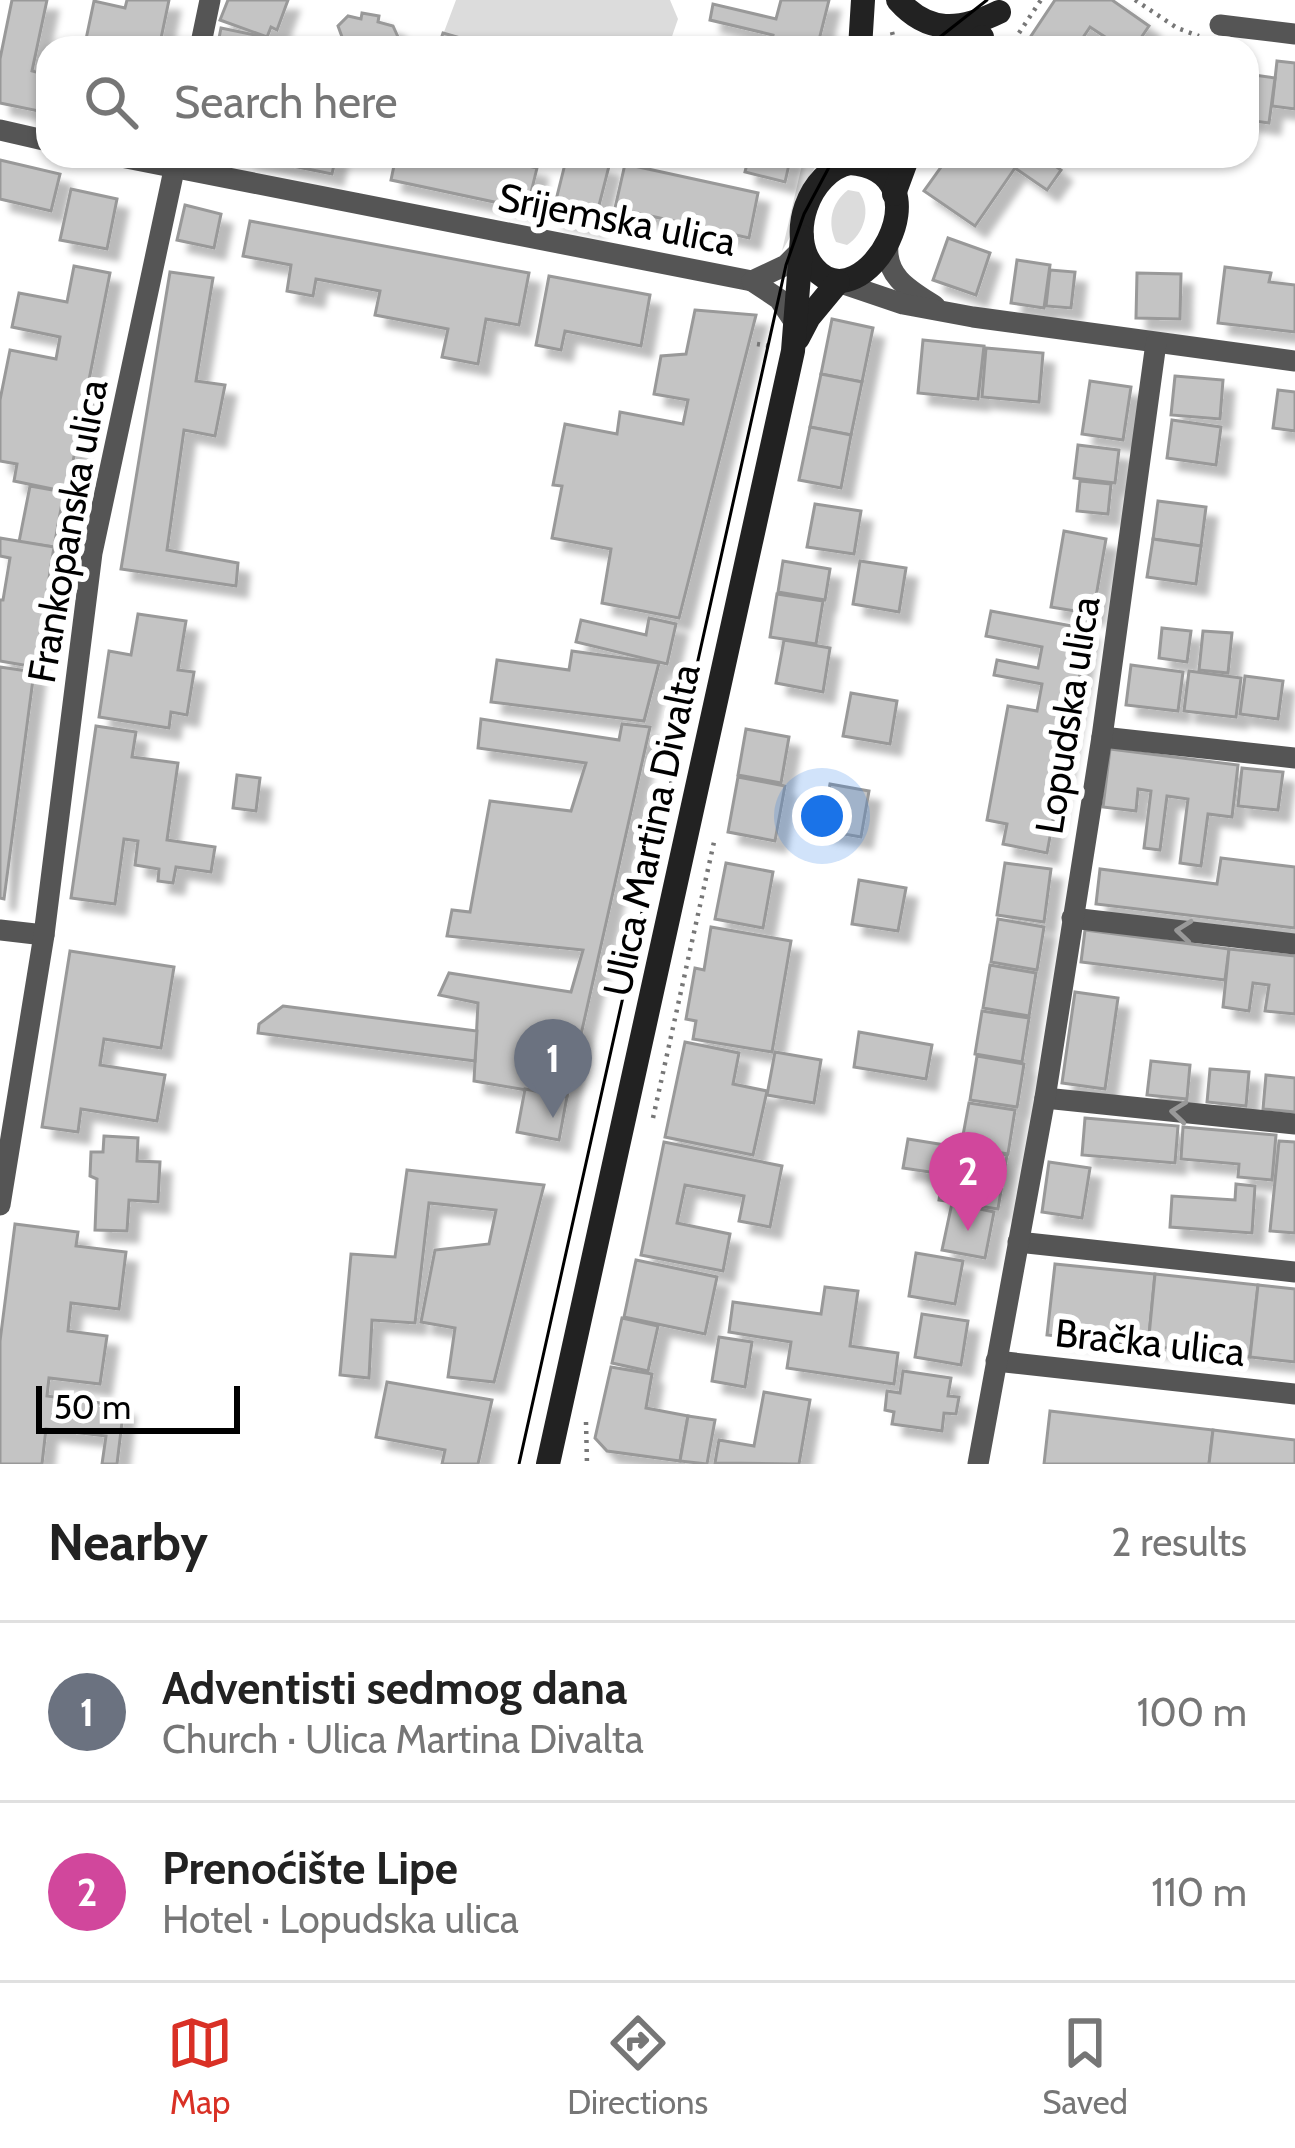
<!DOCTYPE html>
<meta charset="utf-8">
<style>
:root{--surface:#fff;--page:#f2f2f2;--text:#222;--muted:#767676;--line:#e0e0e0;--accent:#d93025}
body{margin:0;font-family:Cabin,sans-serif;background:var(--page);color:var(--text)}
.scale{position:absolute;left:36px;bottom:30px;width:204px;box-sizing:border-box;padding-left:12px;border:6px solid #000;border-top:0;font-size:33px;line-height:42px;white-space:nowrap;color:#000;-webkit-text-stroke:9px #fff;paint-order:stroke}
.you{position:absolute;left:822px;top:816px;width:42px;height:42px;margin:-30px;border:9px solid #fff;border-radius:50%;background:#1a73e8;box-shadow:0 0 0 18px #1a73e833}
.badge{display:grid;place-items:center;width:78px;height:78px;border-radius:50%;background:var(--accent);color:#fff;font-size:39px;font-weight:700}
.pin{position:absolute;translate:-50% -99px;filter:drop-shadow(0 3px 6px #0008)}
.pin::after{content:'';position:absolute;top:63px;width:42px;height:36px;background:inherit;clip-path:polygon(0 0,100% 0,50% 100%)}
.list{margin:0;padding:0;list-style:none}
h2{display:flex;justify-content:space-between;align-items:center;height:156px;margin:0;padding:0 48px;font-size:51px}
h2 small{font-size:39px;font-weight:400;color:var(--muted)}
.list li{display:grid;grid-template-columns:78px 1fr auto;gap:36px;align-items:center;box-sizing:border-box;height:180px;padding:0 48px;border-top:3px solid var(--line)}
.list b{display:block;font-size:45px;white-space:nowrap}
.list p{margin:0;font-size:39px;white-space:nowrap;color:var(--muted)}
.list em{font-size:39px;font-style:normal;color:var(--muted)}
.icon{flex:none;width:66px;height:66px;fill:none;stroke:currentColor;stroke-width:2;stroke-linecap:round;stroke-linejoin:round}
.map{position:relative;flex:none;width:1295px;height:1464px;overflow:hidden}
.search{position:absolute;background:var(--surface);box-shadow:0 3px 9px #0004;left:36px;right:36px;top:36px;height:132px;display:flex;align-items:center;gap:30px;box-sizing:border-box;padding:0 42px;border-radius:36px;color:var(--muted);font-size:45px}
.sheet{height:516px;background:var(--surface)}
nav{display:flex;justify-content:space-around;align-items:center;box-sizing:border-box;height:168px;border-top:3px solid var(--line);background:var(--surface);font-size:33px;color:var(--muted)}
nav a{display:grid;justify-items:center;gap:6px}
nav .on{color:var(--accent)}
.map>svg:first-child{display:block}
.green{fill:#dcdcdc}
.building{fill:#c4c4c4;stroke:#999;stroke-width:3;filter:url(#shadow)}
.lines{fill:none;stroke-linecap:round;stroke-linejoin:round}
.path{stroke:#777;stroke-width:4.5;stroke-dasharray:3 6;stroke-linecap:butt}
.street{stroke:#555;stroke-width:21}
.secondary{stroke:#222;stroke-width:24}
.tram{stroke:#000;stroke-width:3}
.oneway{stroke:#999}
.labels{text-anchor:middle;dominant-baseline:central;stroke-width:12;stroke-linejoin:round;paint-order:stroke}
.street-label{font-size:39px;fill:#000;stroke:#fff}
</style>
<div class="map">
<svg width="1295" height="1464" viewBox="0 0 1295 1464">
<defs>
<filter id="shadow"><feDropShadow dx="11" dy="11" stdDeviation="3" flood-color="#0004"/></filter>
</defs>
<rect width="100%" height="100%" fill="#fff"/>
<!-- green -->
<g class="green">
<polygon points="456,0 670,0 678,19 668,48 438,48"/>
<polygon points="804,156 821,156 798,198 790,237 782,251"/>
<path d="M848,190L859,192C872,209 864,234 847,245L836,242C827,223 831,203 848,190Z"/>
</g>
<!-- building -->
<g class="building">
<polygon points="12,0 47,0 32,71 48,75 48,113 0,103 0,59"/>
<polygon points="127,0 169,0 159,48 69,48 70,41 85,44 94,1 125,8"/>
<polygon points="228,0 288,0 277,30 271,27 267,37 220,20"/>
<polygon points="781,0 829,0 817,48 770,48 773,35 710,20 713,4 776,19"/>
<polygon points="1055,0 1112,0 1149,26 1134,48 1122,48 1090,27 1076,48 1023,48"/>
<polygon points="362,13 379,16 378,22 393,26 398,37 390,48 346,48 338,26 348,16 361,19"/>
<polygon points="221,28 265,37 262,48 217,48"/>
<polygon points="443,33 464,39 461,48 438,48"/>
<polygon points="1277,61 1295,63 1295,109 1272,106"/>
<polygon points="1247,74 1275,78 1269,123 1247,120"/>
<polygon points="243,156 336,156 332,174"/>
<polygon points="396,156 484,156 537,168 527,209 391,180"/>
<polygon points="567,156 609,166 594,225 552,216"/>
<polygon points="749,156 791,156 785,182 745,172"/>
<polygon points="949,156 1041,156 1061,170 1047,190 1015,168 975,226 924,191"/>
<polygon points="0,160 60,174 51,211 0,199"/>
<polygon points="625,164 758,193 749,238 615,208"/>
<polygon points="71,189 117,199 107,249 60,240"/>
<polygon points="185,205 221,214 214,248 177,240"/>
<polygon points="250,221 529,273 519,325 486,319 478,364 442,357 448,329 375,315 380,291 316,279 313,296 287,291 291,265 243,256"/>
<polygon points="948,238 990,253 976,295 933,280"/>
<polygon points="1017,260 1050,265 1044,308 1011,303"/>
<polygon points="74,266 110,273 67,492 14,481 17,464 0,461 0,400 10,350 56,359 60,337 12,327 19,293 67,302"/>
<polygon points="1225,267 1271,273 1269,282 1295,285 1295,332 1218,323"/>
<polygon points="1050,270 1075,272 1071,308 1046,306"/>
<polygon points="170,272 213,278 196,381 225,385 215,436 184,430 167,550 238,563 236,586 121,569"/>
<polygon points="1137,273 1181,274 1180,319 1136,318"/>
<polygon points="549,276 650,295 641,346 565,331 561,350 536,345"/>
<polygon points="695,310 756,315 679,618 602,603 611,549 552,538 562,486 553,485 565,424 617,434 620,412 683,424 688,400 654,394 661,356 686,354"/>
<polygon points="832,319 873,328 862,382 821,374"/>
<polygon points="923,340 984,346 978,399 918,393"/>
<polygon points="986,348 1043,353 1039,402 982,397"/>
<polygon points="821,374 862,382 851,435 810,427"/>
<polygon points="1175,376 1223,380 1220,419 1171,415"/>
<polygon points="1090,381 1131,387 1123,440 1082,434"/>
<polygon points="1278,390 1295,392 1295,431 1273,428"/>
<polygon points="1172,420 1221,427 1216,465 1167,458"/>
<polygon points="810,427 851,435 841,488 799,480"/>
<polygon points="1078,445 1119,450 1115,483 1074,478"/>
<polygon points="1080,481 1111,484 1108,514 1077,511"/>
<polygon points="30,486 64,492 54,547 19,542"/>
<polygon points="1158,501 1206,507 1201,546 1153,539"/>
<polygon points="815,504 861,511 854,554 807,547"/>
<polygon points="1064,531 1106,539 1093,614 1051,607"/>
<polygon points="0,538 54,547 35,667 0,661 0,600 3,600 10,558 0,556"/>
<polygon points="1153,539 1201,546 1196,584 1147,577"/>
<polygon points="783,561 830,569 825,600 778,592"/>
<polygon points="860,561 906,568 899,612 853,604"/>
<polygon points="777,594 823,601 816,644 770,637"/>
<polygon points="991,611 1088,629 1047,853 1003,844 1007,824 987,820 1008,706 1037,711 1042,684 994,675 997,660 1038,668 1042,647 986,636"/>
<polygon points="138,614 186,621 178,670 194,672 187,715 171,712 169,728 99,717 109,651 131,655"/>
<polygon points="649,618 676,624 667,664 576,642 581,620 646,635"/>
<polygon points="1162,628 1191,631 1187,662 1159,658"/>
<polygon points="1203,631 1232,633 1228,673 1199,670"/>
<polygon points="784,640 830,648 823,692 776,683"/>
<polygon points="572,651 659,663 644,721 491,702 497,660 569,670"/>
<polygon points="1131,665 1183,672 1178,711 1126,705"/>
<polygon points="0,667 34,672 4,899 0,898"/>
<polygon points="1189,671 1241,678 1236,717 1184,711"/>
<polygon points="1245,676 1283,681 1278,719 1240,714"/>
<polygon points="851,693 897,701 890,744 843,736"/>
<polygon points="481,719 619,740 622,724 650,727 567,1097 474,1081 478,1003 439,995 449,973 571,992 583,950 447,936 452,910 470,912 490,801 571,811 586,763 478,748"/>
<polygon points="96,726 136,732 132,757 178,763 167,840 215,847 211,872 176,867 173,883 158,881 159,869 135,865 138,841 124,839 115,904 71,898"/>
<polygon points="746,729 789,737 781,783 738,775"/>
<polygon points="1110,749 1238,765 1232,817 1208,814 1201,866 1180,863 1188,799 1167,796 1160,850 1144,848 1151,791 1138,789 1136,811 1103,807"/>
<polygon points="1242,768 1283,772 1278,810 1238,806"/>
<polygon points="237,775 260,778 256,811 233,808"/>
<polygon points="738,777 785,786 775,841 728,832"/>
<polygon points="830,784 869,791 861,837 821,830"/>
<polygon points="1221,858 1295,867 1295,928 1096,904 1100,869 1217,884"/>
<polygon points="726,863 773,872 763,928 715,919"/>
<polygon points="1005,863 1051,869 1044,922 997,915"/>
<polygon points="859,880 906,888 898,931 852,924"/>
<polygon points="998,919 1044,927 1037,970 991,962"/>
<polygon points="711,927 791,941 772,1052 693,1039 696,1021 686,1019 695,968 704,970"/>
<polygon points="1085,930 1229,949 1225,980 1081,962"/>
<polygon points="1229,949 1295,956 1295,1014 1265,1011 1269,985 1253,983 1249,1011 1223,1007"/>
<polygon points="70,951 174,967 161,1048 104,1039 100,1065 165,1075 157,1121 81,1109 78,1132 42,1127"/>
<polygon points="990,965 1036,973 1029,1016 983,1008"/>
<polygon points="1075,992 1118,998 1105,1089 1062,1083"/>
<polygon points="283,1006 477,1031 475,1061 258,1033 259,1024"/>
<polygon points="982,1011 1029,1018 1022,1062 975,1054"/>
<polygon points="859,1032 932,1045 926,1079 854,1067"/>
<polygon points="685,1042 739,1053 733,1084 767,1091 753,1155 665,1137"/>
<polygon points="775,1052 821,1060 814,1103 767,1095"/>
<polygon points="977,1056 1024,1064 1017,1107 970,1100"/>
<polygon points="1151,1061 1190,1065 1187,1099 1147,1095"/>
<polygon points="1210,1069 1249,1072 1246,1106 1207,1102"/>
<polygon points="1266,1075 1295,1078 1295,1112 1263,1109"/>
<polygon points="525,1089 567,1097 559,1140 517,1132"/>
<polygon points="969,1103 1015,1110 1008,1154 961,1146"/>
<polygon points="1085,1118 1178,1126 1175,1163 1082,1155"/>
<polygon points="1183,1127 1276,1135 1272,1180 1238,1177 1239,1164 1181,1159"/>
<polygon points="104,1136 138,1138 137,1161 160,1162 158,1202 129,1200 127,1231 95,1230 97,1179 90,1176 91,1152 103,1152"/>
<polygon points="908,1139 1007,1155 998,1209 939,1200 943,1174 903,1168"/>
<polygon points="1279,1141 1295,1142 1295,1233 1270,1231"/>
<polygon points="664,1142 782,1166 770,1227 739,1221 744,1196 685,1185 677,1223 730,1234 723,1271 641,1255"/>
<polygon points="1049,1162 1090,1168 1082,1218 1042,1212"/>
<polygon points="407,1170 544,1185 494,1382 448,1377 455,1328 421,1322 435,1250 489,1244 496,1210 429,1203 415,1323 372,1320 369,1378 340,1375 351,1254 395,1257"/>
<polygon points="1236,1184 1255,1186 1252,1233 1170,1227 1172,1196 1235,1200"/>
<polygon points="952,1203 994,1212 985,1258 942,1250"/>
<polygon points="15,1224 78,1232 76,1246 126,1252 119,1309 71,1303 68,1331 107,1336 100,1384 49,1378 47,1396 124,1406 117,1464 102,1464 106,1436 46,1429 42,1464 0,1464 0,1341"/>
<polygon points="916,1253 963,1261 955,1304 909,1296"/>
<polygon points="636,1260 717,1277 705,1334 624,1317"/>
<polygon points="1055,1264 1155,1274 1148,1346 1047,1335"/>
<polygon points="1155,1274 1258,1285 1250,1357 1148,1346"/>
<polygon points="1258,1285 1295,1289 1295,1362 1250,1357"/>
<polygon points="825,1287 858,1291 850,1346 898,1353 894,1384 787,1368 791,1342 729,1332 733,1302 821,1314"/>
<polygon points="922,1314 968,1321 961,1365 915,1357"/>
<polygon points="622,1318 658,1326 648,1371 612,1363"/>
<polygon points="719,1337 752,1342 745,1387 712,1381"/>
<polygon points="611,1367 652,1374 646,1408 688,1416 680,1461 607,1451 595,1438"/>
<polygon points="903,1371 951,1378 948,1396 959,1397 956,1414 944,1413 942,1431 892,1424 894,1412 885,1410 887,1391 900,1393"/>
<polygon points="387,1382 492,1400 478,1464 442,1464 445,1450 376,1437"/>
<polygon points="764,1392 810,1400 799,1464 715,1463 719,1440 754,1446"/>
<polygon points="1050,1411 1213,1430 1209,1464 1044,1464"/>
<polygon points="688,1416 715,1420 707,1464 680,1461"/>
<polygon points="1213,1430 1295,1440 1295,1464 1209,1464"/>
</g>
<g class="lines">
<!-- path -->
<g class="path">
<polyline points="1135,0 1177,28 1199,36"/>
<polyline points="892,32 896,48"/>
<polyline points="1009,48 1041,0"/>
<polyline points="757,344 770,346"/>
<polyline points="653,1118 714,842"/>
<polyline points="586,1422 587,1464"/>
</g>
<!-- street -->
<g class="street">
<polyline points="1220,25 1295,34"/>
<polyline points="200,48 210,0"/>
<polyline points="0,130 48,141"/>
<polyline points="116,156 752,281"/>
<path d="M888,245C885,277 910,290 935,306"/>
<polyline points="838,282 903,304 973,317 1295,361"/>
<polyline points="795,323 779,299 752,281 786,265 801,250"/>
<polyline points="1102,737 1295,758"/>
<polyline points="1072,918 1295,944"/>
<polyline points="0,930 44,935"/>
<polyline points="1045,1098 1295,1124"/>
<polyline points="0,1205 44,935 92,553 177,156"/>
<polyline points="1018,1242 1295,1272"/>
<polyline points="996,1361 1295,1394"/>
<polyline points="978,1464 1045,1098 1102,737 1156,343"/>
</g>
<!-- secondary -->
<g class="secondary">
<path d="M898,0C928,34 960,31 999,12"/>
<polyline points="860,48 863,0"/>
<polyline points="970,48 982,37"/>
<path d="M850,163C952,171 863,326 814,268C786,236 809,171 850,163Z"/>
<polyline points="894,194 908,156"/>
<polyline points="798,338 809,317 838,282"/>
<polyline points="548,1464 793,351 802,237"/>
</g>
<!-- tram -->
<g class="tram">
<polyline points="926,48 987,0"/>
<polyline points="519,1464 786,265 804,214 835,156"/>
</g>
</g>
<!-- one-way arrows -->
<defs><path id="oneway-chevron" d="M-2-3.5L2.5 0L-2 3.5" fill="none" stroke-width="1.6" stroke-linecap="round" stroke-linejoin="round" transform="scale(3)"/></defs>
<g class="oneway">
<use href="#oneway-chevron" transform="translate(1184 931) rotate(-174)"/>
<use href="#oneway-chevron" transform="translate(1179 1112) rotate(-174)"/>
</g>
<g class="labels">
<!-- street labels -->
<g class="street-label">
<text transform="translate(617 219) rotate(11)">Srijemska ulica</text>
<text transform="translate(67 531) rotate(-80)">Frankopanska ulica</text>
<text transform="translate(1067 715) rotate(-81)">Lopudska ulica</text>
<text transform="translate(651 830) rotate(-78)">Ulica Martina Divalta</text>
<text transform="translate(1150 1342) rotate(6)">Bračka ulica</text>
</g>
</g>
</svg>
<div class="scale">50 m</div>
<div class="you"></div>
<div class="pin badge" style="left:553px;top:1118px;background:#6b7280">1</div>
<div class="pin badge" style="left:968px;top:1231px;background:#d1479c">2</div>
<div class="search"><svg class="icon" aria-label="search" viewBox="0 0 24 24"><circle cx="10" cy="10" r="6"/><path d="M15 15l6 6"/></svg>Search here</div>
</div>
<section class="sheet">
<h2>Nearby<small>2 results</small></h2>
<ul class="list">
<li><span class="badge" style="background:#6b7280">1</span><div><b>Adventisti sedmog dana</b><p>Church · Ulica Martina Divalta</p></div><em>100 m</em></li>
<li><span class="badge" style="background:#d1479c">2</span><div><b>Prenoćište Lipe</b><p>Hotel · Lopudska ulica</p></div><em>110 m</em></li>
</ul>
</section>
<nav>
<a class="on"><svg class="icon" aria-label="map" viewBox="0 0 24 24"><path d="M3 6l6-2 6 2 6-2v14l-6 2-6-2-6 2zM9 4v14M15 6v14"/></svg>Map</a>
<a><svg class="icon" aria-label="directions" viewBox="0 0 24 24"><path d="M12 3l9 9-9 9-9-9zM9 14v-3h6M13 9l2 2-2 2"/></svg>Directions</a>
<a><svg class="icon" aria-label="saved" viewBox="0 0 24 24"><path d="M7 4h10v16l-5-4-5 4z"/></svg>Saved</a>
</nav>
